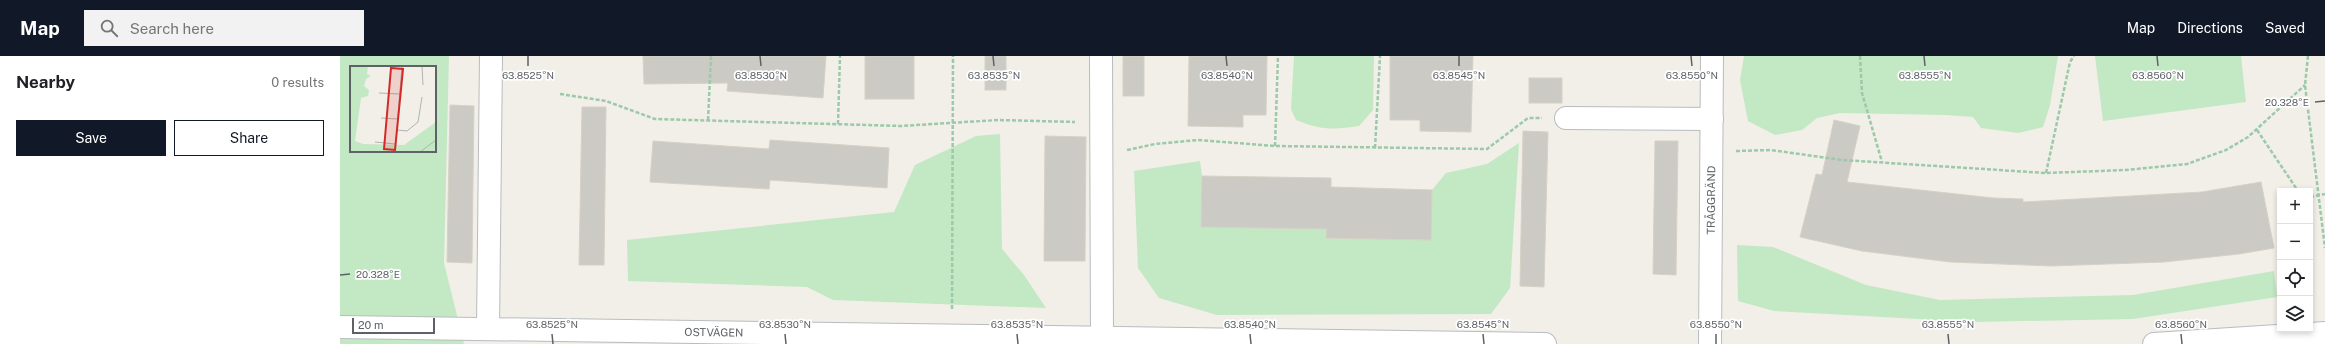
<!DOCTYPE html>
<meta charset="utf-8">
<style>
:root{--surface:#fff;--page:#f2f2f2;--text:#202124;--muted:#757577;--line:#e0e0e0;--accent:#111827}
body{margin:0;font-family:"Public Sans",sans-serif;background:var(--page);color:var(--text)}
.controls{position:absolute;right:12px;bottom:12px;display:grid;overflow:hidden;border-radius:0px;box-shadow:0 2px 6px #0003}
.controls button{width:36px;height:36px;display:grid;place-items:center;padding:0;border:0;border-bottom:1px solid var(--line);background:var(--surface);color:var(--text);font:20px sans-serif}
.scale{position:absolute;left:12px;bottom:10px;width:83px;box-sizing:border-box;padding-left:4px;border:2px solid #5e6267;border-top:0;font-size:11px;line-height:14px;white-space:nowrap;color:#5e6267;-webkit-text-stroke:3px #fff;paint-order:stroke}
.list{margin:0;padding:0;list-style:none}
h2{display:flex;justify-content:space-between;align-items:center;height:52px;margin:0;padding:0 16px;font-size:17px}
h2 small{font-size:13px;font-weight:400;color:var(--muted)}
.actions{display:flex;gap:8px;padding:12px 16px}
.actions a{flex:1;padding:9px 0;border:1px solid var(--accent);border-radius:0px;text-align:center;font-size:14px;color:var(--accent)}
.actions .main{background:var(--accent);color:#fff}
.icon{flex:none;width:22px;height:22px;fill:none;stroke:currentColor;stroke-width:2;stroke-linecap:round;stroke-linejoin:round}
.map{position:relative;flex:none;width:1985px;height:288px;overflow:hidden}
header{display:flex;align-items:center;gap:24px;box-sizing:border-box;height:56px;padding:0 20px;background:var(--accent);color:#fff}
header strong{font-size:19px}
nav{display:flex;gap:22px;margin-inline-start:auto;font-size:14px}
.search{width:280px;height:36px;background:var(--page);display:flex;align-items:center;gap:10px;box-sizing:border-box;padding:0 14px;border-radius:0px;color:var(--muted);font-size:15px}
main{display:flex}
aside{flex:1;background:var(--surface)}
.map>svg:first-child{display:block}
.green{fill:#c3e8c4;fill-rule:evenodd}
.building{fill:#cccac4;stroke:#d6d1c5}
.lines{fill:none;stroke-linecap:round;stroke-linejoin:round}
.minor-casing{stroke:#b9bcc0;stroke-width:24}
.path{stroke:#9cc9aa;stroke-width:2.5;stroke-dasharray:4 2;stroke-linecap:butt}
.minor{stroke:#fff;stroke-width:22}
.ticks{fill:none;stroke:#5e6267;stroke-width:1.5}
.labels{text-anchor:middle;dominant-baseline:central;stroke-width:3.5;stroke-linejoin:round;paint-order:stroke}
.street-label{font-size:11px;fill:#5e6267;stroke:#fff}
.inset-road{fill:none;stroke:#b2b3b0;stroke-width:1}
.view{fill:#d62828;fill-opacity:0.15;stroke:#d62828;stroke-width:2}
.inset-edge{fill:none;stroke:#5e6267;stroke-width:2}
.ticks-label{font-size:10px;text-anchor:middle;fill:#5e6267;stroke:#fff;stroke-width:3.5;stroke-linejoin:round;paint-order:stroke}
</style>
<header>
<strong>Map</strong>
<div class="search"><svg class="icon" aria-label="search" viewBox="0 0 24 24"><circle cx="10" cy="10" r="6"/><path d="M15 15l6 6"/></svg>Search here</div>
<nav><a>Map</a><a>Directions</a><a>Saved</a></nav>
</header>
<main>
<aside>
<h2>Nearby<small>0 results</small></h2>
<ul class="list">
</ul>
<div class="actions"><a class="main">Save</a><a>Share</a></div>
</aside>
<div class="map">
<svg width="1985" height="288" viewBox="0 0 1985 288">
<rect width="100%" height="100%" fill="#f1efe7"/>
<!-- green -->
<g class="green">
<path d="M0,0H109L104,207L124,288H0ZM11,11H95V95H11Z"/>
<path d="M954,0H1034L1033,54L1019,70C994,74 980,74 956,64L951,53Z"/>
<polygon points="1404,0 1718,0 1710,49 1703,71 1678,77 1641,72 1633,61 1606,59 1500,57 1477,62 1462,74 1435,79 1408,65 1400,24"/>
<polygon points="1755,0 1901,0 1906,46 1763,65"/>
<polygon points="660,78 662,193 684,219 706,252 493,244 467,231 288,225 287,184 554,156 575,109 636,80"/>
<polygon points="1179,87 1170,232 1151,258 877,259 819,242 798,212 794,115 860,105 862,120 861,171 987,173 987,182 1091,184 1092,134 1106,117 1147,108"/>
<polygon points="1397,189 1433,191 1526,229 1600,244 1793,239 1934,215 1937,241 1793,263 1633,266 1434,255 1398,245"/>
</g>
<!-- building -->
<g class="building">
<polygon points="303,0 486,0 483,42 387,35 388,27 304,28"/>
<rect x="525" y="0" width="49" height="43"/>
<rect x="645" y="0" width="21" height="34"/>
<rect x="783" y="0" width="21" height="40"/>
<polygon points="849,0 927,0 926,59 903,59 903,71 848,70"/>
<polygon points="1050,0 1133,0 1131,76 1080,75 1080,64 1050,64"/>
<rect x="1189" y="22" width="33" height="25"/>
<polygon points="110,49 134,50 132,207 107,206"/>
<polygon points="242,51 266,51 264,209 239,209"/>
<polygon points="1494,64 1520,70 1507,126 1653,142 1683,143 1683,146 1862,136 1921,126 1934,192 1899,198 1824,206 1711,210 1610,206 1522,195 1460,181 1476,118 1482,119"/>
<polygon points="1183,75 1208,76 1204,231 1180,230"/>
<polygon points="705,80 746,81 745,205 704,205"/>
<polygon points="430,84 549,92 547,132 430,124 429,133 310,126 313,85 429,93"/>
<polygon points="1315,85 1338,85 1336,219 1313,218"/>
<polygon points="862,120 991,122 991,131 1092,134 1091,184 986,182 987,173 861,171"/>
</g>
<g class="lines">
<defs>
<g id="minor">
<polyline points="761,0 762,282"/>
<polyline points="1226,62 1372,63"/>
<path id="s1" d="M0,271L1205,288"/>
<polyline points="148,273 151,0"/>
<path id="s2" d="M1370,288L1372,0"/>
<polyline points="1814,288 1985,277"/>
</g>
</defs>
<!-- minor casing -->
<use href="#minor" class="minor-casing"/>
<!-- path -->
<g class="path">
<polyline points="1520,0 1522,37 1542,106"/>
<polyline points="1968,0 1965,29 1985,192"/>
<polyline points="220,38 266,45 315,63 562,70 658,64 735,66"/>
<polyline points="368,64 371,0"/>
<polyline points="498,68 500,0"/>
<polyline points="1917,74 1958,135"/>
<polyline points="935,90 938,0"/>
<polyline points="1035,92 1040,0"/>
<polyline points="787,94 815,88 858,84 935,90 1147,93 1188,62 1202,62"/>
<polyline points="1396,95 1431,94 1502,104 1706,117 1786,114 1847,108 1886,94 1908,81 1965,29"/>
<polyline points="1706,117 1730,6 1734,0"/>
<polyline points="1970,141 1985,138"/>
<polyline points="612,253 613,0"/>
</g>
<!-- minor -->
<use href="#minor" class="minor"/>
</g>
<!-- ticks -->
<path class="ticks" d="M188,0V10M420,0L421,10M653,0L654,10M886,0L887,10M1119,0V10M1351,0L1352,10M1584,0L1585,10M1817,0L1818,10M1975,46L1985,45M0,219L10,218M212,278L213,288M445,278L446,288M677,278L678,288M910,278L911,288M1143,278L1144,288M1376,278V288M1608,278L1609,288M1841,278L1842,288"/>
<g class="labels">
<!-- street labels -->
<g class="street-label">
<text stroke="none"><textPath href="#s2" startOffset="144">TRÅGGRÄND</textPath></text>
<text stroke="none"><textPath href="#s1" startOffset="374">OSTVÄGEN</textPath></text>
</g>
</g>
<!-- overview -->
<g transform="translate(10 10)">
<rect width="86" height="86" fill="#f1efe7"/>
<path d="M0,0H18L17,8L21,10L16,13L14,20L19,24L18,30L11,32L5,75L13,78L54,79L86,56V86H0Z" fill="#c3e8c4"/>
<path class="inset-road" d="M72,0L73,19M29,27L50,28M31,52L48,53M47,64L57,65L68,56L72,31M25,76L45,78M45,86L52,0M70,86L86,74"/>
<path class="view" d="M41,2L53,3L45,84L34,83Z"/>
<rect width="86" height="86" class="inset-edge"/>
</g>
<g class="ticks-label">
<text x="1585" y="23">63.8555°N</text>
<text x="188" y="23">63.8525°N</text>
<text x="421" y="23">63.8530°N</text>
<text x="654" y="23">63.8535°N</text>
<text x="887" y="23">63.8540°N</text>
<text x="1119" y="23">63.8545°N</text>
<text x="1352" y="23">63.8550°N</text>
<text x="1818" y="23">63.8560°N</text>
<text x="1947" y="50">20.328°E</text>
<text x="38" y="222">20.328°E</text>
<text x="212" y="272">63.8525°N</text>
<text x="445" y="272">63.8530°N</text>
<text x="677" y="272">63.8535°N</text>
<text x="910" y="272">63.8540°N</text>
<text x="1143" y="272">63.8545°N</text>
<text x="1376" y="272">63.8550°N</text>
<text x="1608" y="272">63.8555°N</text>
<text x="1841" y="272">63.8560°N</text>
</g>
</svg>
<div class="controls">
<button>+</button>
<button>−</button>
<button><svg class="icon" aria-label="locate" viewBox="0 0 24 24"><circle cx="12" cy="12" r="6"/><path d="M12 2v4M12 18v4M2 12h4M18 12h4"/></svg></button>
<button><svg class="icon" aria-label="layers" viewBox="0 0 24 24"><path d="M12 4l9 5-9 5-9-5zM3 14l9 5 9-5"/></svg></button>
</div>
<div class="scale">20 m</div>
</div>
</main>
